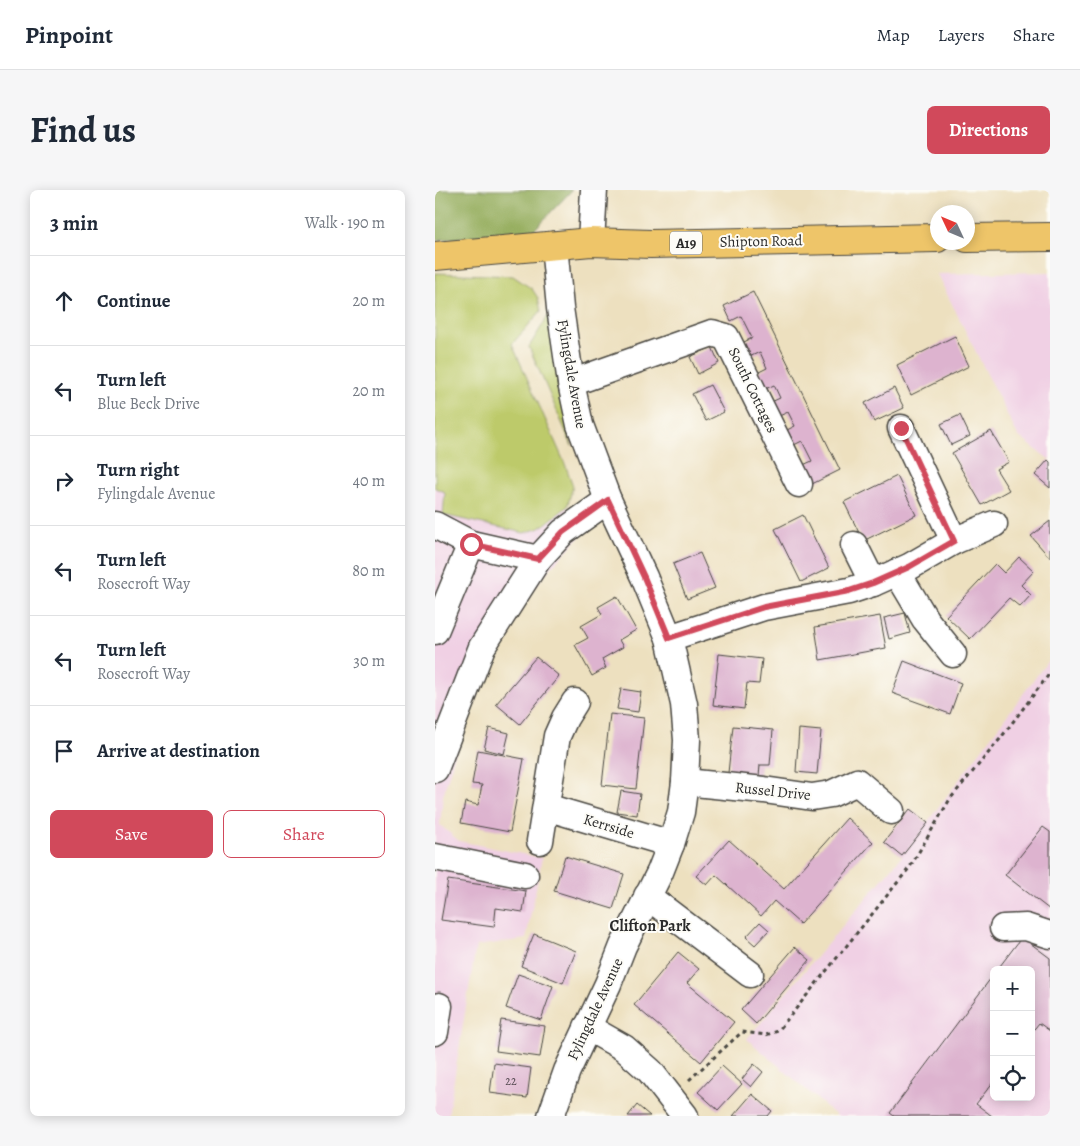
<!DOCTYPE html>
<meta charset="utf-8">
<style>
:root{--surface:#fff;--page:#f6f6f7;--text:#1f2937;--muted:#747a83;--line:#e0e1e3;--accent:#d1495b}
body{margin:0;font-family:Alegreya,serif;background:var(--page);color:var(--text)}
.controls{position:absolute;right:15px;bottom:15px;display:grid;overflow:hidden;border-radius:8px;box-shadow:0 2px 12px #0003}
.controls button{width:45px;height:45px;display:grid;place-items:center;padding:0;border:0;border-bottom:1px solid var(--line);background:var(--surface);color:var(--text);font:25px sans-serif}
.compass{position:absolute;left:495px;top:15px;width:45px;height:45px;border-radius:50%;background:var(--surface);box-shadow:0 2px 12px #0003;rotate:314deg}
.stop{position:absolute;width:15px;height:15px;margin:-11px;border:4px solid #d1495b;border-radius:50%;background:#fff}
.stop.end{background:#d1495b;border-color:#fff;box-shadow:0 1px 5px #0008}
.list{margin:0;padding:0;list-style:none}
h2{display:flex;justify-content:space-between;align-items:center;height:65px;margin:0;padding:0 20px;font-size:21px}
h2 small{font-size:16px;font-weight:400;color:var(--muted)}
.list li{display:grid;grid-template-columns:32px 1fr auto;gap:15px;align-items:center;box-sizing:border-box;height:90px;padding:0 20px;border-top:1px solid var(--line)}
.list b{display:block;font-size:19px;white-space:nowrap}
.list p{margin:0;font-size:16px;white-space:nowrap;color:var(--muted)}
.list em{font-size:16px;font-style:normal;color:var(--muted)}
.actions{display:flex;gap:10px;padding:15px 20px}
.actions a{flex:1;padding:11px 0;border:1px solid var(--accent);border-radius:8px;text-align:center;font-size:18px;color:var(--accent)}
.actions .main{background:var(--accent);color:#fff}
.icon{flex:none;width:28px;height:28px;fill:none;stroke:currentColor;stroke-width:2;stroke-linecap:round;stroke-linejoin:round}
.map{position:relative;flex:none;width:615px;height:926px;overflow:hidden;border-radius:8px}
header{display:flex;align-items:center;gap:30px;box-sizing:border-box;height:70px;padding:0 25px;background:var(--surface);border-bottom:1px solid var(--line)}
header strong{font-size:24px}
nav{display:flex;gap:28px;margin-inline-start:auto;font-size:18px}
.intro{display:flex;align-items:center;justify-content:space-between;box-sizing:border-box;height:120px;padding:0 30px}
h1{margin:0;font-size:35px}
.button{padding:12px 22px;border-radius:8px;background:var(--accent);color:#fff;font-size:18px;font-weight:700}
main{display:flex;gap:30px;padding:0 30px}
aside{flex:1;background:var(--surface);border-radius:8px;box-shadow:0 2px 12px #0003}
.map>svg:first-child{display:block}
.built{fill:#f0d0e4;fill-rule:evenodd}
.green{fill:#bdca6b;stroke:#747a4b}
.forest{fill:#96ae5f;stroke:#606c45}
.building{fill:#ddb3cf}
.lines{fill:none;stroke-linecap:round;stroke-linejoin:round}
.minor-casing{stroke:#484641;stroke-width:29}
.major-casing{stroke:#484641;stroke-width:30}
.path{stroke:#484641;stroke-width:3;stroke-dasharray:4 4;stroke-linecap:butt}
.minor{stroke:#fff;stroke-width:26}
.major{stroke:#eec569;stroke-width:28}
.route{stroke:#d1495b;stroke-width:6}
.labels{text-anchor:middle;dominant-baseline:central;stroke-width:4;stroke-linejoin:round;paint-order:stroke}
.number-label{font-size:12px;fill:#584d54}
.shield{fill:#fdfcf7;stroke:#6a6a68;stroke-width:1}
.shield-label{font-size:14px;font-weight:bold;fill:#2b2b2b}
.street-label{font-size:15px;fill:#2b2b2b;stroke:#fdfcf7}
.neighbourhood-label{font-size:16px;font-weight:bold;fill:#2b2b2b;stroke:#fdfcf7}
</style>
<header>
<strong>Pinpoint</strong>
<nav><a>Map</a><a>Layers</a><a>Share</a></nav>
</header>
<div class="intro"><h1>Find us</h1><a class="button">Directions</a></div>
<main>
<aside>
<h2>3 min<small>Walk · 190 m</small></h2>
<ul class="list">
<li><svg class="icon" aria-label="ahead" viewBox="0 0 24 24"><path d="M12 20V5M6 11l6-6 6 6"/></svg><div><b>Continue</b></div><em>20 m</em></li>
<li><svg class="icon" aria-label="left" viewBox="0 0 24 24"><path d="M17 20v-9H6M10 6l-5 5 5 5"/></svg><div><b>Turn left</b><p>Blue Beck Drive</p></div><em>20 m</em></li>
<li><svg class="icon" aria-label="right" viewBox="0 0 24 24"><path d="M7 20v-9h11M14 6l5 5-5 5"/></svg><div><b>Turn right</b><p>Fylingdale Avenue</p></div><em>40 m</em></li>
<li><svg class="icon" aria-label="left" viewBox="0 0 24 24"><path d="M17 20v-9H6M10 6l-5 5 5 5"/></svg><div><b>Turn left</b><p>Rosecroft Way</p></div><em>80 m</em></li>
<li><svg class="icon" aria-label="left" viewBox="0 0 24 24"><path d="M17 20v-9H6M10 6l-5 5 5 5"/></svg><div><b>Turn left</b><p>Rosecroft Way</p></div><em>30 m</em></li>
<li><svg class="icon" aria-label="arrive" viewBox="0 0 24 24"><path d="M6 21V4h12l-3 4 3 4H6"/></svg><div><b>Arrive at destination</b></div></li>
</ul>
<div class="actions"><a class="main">Save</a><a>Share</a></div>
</aside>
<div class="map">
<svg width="615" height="926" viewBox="0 0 615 926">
<rect width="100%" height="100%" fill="#fdfcf7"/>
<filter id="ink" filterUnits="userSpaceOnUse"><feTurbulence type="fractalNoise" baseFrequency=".02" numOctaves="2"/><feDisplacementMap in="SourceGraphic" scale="10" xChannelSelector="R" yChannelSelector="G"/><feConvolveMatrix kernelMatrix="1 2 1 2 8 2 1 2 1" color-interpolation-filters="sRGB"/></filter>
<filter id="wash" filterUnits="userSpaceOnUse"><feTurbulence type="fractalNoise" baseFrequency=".0096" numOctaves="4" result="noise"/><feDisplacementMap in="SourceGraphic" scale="20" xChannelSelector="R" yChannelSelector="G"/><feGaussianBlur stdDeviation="1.12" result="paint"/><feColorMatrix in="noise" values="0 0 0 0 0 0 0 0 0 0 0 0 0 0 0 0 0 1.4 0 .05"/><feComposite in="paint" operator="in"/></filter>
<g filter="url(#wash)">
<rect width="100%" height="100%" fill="#ede0bf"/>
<!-- built -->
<g class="built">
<polygon points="615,82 615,270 583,246 502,84"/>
<polygon points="0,298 10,302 8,324 105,338 132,317 150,341 109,385 74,435 46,496 20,564 8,606 5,635 24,651 107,668 91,749 41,756 13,926 0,926"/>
<path d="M615,468V926H402L312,849L467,666ZM559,780H596V907H559Z"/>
</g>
<!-- green -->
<g class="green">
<polygon points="0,83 78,86 97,99 103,108 106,121 77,154 130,274 138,296 132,317 105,338 89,343 8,325 10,302 0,298"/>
<polygon points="113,126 137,256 94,157"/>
</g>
<!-- forest -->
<polygon class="forest" points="0,0 137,0 97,42 0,50"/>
<g id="blocks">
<!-- building -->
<g class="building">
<polygon points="318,102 405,280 375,295 366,276 377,271 367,251 355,257 348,242 360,236 353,222 342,227 334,213 345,208 339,195 326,201 318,185 332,178 325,162 312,168 305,154 317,148 306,126 296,131 289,116"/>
<polygon points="520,146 534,176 476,205 462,175"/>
<polygon points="277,157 284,173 263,184 255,167"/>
<polygon points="275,195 289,222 271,231 257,204"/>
<polygon points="459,198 469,218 439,232 430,213"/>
<polygon points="525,225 535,246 516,255 506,234"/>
<polygon points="556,241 574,272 561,279 574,300 547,315 517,263"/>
<polygon points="613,270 615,272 615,298 600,285"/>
<polygon points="462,286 481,325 428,351 409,312"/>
<polygon points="368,325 394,378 366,392 340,339"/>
<polygon points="615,331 615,368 596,346"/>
<polygon points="265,363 280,398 252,409 238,374"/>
<polygon points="584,367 599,381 586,395 596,405 585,417 574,408 535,449 511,426 560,374 569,383"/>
<polygon points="182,406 201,440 184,450 188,457 167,469 171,478 157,486 140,455 153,448 146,436 167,424 163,417"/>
<polygon points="470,423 475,443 454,449 449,428"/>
<polygon points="445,426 451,458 385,470 380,437"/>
<polygon points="284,464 327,469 324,494 312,493 309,519 278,515"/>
<polygon points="101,467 124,486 85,534 61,514"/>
<polygon points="469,471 526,493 515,524 457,503"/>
<polygon points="186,499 206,502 203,522 182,519"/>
<polygon points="175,524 209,528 201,599 167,595"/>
<polygon points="298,536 338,540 335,575 325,575 324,586 293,583"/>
<polygon points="54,538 74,543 69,564 49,559"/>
<polygon points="364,539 386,541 382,584 361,582"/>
<polygon points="43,560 89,569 75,642 26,633 30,612 43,615 47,595 37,594"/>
<polygon points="186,601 205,604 202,625 182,622"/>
<polygon points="475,619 493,633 467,666 449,652"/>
<polygon points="412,628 438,652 365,734 339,711 326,726 281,685 272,695 261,686 294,650 349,699"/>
<polygon points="608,637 615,642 615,720 570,685"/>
<polygon points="130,666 189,684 178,719 119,701"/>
<polygon points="13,690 91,701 88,722 61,718 59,737 6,730"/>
<polygon points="325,732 334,740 320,755 311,747"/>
<polygon points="99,744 141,761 128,793 86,776"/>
<polygon points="587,747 615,768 615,841 604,833 596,843 596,780 562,780"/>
<polygon points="360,757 375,770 321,834 306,820"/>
<polygon points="243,762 264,779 252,793 299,832 266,872 199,815"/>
<polygon points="83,784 118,796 106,830 71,818"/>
<polygon points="559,784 559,891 541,914 557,926 459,926 455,923"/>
<polygon points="66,830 110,836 105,867 61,861"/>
<polygon points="59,873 96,878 92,908 55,903"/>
<polygon points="319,874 328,882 316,897 307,889"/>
<polygon points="287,876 307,894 283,920 263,902"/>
<polygon points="317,904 337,921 333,926 298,926"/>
<polygon points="202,915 215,926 193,926"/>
</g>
</g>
</g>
<g filter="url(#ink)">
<use href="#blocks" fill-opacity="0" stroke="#484641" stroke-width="1"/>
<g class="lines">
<defs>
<g id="minor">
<polyline points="156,52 159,0"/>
<polyline points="136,193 277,143 291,147 364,294"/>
<polyline points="466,238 519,351"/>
<polyline points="0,335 36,354 103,369"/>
<polyline points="419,355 438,393"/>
<polyline points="462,382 490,429 518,464"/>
<polyline points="0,441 36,354"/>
<polyline points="234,448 329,417 414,401 438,393 474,377 519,351 559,334"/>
<polyline points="0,579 47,457 103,369 128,342 173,310"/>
<polyline points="250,592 329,600 377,607 396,604 422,592 456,621"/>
<polyline points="111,617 236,654"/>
<polyline points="105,651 122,546 130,528 140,512"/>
<polyline points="0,667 90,685"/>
<polyline points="212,706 315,784"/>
<polyline points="568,738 591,737 615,745"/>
<polyline points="152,837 189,858 215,881 250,926"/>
<polyline points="0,842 4,816"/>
<polyline points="116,926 132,881 173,794 188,756 225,682 236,654 246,622 250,592 252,550 249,514 234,448 209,387 173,310 145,235 136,193 125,118 119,55"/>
</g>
<g id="major">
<polyline points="532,48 615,47"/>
<polyline points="0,66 156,52 216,54 502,48"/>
</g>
</defs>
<!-- minor casing -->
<use href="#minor" class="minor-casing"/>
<!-- major casing -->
<use href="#major" class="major-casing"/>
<!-- path -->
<polyline class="path" points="254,890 307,842 331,845 343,841 475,677 515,609 565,549 615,483"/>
<!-- minor -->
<use href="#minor" class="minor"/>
<!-- major -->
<use href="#major" class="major"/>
</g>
</g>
<g class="lines" filter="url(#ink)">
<!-- route -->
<polyline class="route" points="36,354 103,369 128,342 173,310 209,387 234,448 329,417 414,401 438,393 474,377 519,351 466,238"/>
</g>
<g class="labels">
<!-- number labels -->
<g class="number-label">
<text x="76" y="891">22</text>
</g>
<!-- shield labels -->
<rect class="shield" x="235" y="41.5" width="32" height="23" rx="4"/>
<g class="shield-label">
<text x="251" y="53">A19</text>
</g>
<!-- street labels -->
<g class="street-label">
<text transform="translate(326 51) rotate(-1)">Shipton Road</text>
<text transform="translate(137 184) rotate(80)">Fylingdale Avenue</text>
<text transform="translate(318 200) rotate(64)">South Cottages</text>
<text transform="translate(338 601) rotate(6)">Russel Drive</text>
<text transform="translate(174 636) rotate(17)">Kerrside</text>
<text transform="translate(160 819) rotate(-65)">Fylingdale Avenue</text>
</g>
<!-- neighbourhood labels -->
<g class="neighbourhood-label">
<text x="215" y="736">Clifton Park</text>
</g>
</g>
</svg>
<div class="controls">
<button>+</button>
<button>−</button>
<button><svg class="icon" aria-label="locate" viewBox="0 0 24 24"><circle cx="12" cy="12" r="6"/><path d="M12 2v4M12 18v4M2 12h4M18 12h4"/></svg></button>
</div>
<svg class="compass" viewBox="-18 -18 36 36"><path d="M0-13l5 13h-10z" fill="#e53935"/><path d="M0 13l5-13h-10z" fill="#747a83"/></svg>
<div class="stop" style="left:36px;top:354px"></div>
<div class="stop end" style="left:466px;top:238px"></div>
</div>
</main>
